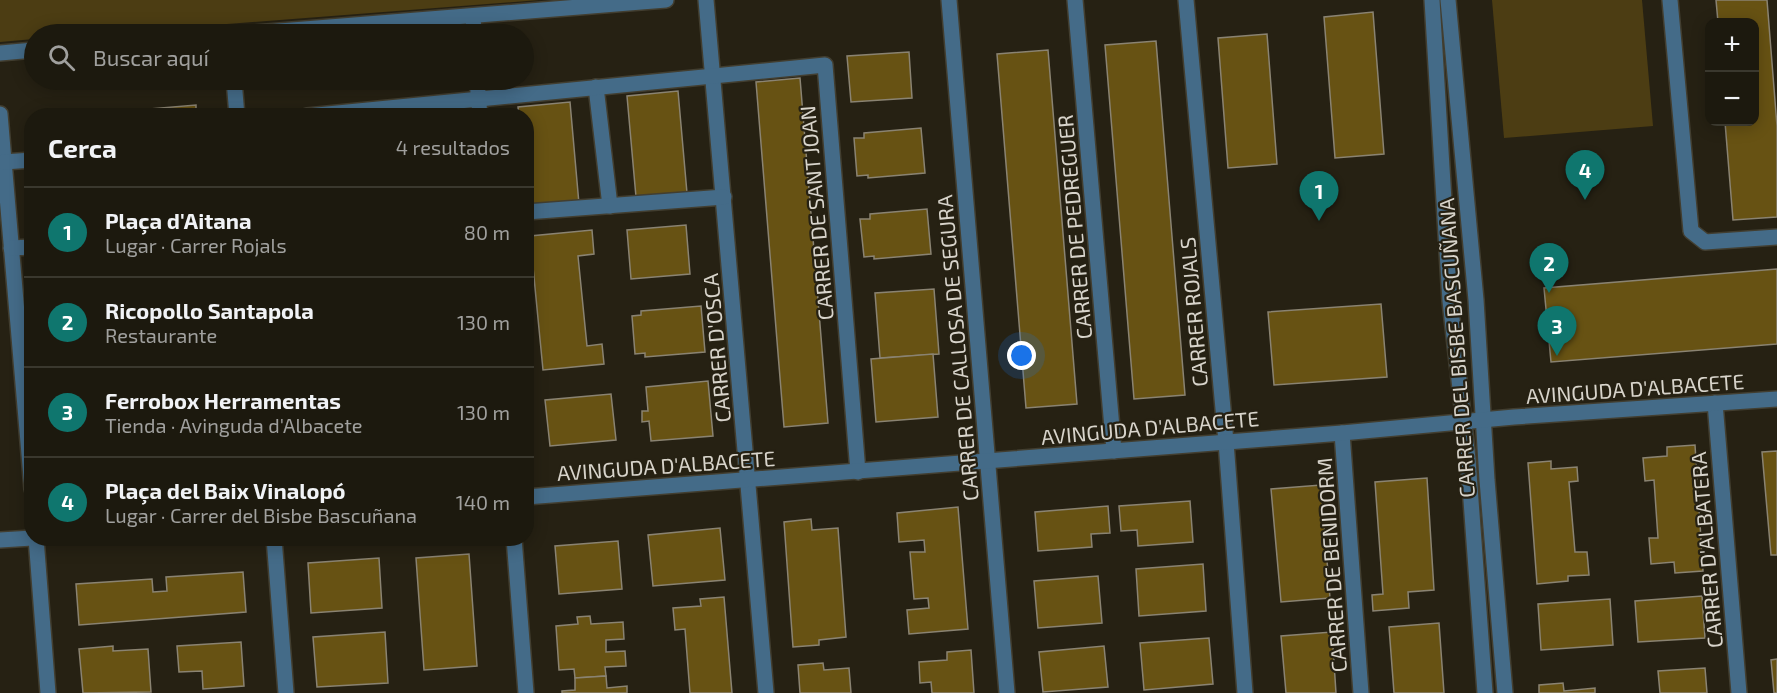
<!DOCTYPE html>
<html lang="es">
<meta charset="utf-8">
<style>
:root{--surface:#1c190e;--page:#29261c;--text:#f1f3f6;--muted:#a0a09e;--line:#3a382e;--accent:#0f766e}
body{margin:0;font-family:"Exo 2",sans-serif;background:var(--page);color:var(--text)}
.controls{position:absolute;right:18px;top:18px;display:grid;overflow:hidden;border-radius:12px;box-shadow:0 3px 15px #0003}
.controls button{width:54px;height:54px;display:grid;place-items:center;padding:0;border:0;border-bottom:2px solid var(--line);background:var(--surface);color:var(--text);font:30px sans-serif}
.you{position:absolute;left:1022px;top:356px;width:21px;height:21px;margin:-15px;border:4px solid #fff;border-radius:50%;background:#1a73e8;box-shadow:0 0 0 9px #1a73e833}
.badge{display:grid;place-items:center;width:39px;height:39px;border-radius:50%;background:var(--accent);color:#fff;font-size:20px;font-weight:700}
.pin{position:absolute;translate:-50% -50px;filter:drop-shadow(0 2px 3px #0008)}
.pin::after{content:'';position:absolute;top:32px;width:21px;height:18px;background:inherit;clip-path:polygon(0 0,100% 0,50% 100%)}
.list{margin:0;padding:0;list-style:none}
h2{display:flex;justify-content:space-between;align-items:center;height:78px;margin:0;padding:0 24px;font-size:26px}
h2 small{font-size:20px;font-weight:400;color:var(--muted)}
.list li{display:grid;grid-template-columns:39px 1fr auto;gap:18px;align-items:center;box-sizing:border-box;height:90px;padding:0 24px;border-top:2px solid var(--line)}
.list b{display:block;font-size:22px;white-space:nowrap}
.list p{margin:0;font-size:20px;white-space:nowrap;color:var(--muted)}
.list em{font-size:20px;font-style:normal;color:var(--muted)}
.icon{flex:none;width:33px;height:33px;fill:none;stroke:currentColor;stroke-width:2;stroke-linecap:round;stroke-linejoin:round}
.map{position:relative;flex:none;width:1777px;height:693px;overflow:hidden}
.search{position:absolute;background:var(--surface);box-shadow:0 3px 15px #0003;left:24px;top:24px;width:510px;height:66px;display:flex;align-items:center;gap:15px;box-sizing:border-box;padding:0 21px;border-radius:33px;color:var(--muted);font-size:22px}
.panel{position:absolute;background:var(--surface);box-shadow:0 3px 15px #0003;left:24px;top:108px;width:510px;height:438px;border-radius:24px}
.map>svg:first-child{display:block}
.green{fill:#4c3d13}
.building{fill:#675213;stroke:#8a8372;stroke-width:1.5}
.lines{fill:none;stroke-linecap:round;stroke-linejoin:round}
.minor-casing{stroke:#423e30;stroke-width:18}
.minor{stroke:#446b88;stroke-width:15}
.labels{text-anchor:middle;dominant-baseline:central;stroke-width:4.5;stroke-linejoin:round;paint-order:stroke}
.street-label{font-size:21px;fill:#d8d4cb;stroke:#262113}
</style>
<div class="map">
<svg width="1777" height="693" viewBox="0 0 1777 693">
<rect width="100%" height="100%" fill="#262113"/>
<!-- green -->
<g class="green">
<polygon points="0,0 539,0 98,34 34,34 34,39 0,42"/>
<polygon points="1492,0 1642,0 1653,126 1504,138"/>
</g>
<!-- building -->
<g class="building">
<polygon points="1716,0 1767,0 1777,126 1777,217 1733,220 1725,122 1754,122 1754,22 1718,22"/>
<polygon points="1373,12 1384,154 1335,158 1324,17"/>
<polygon points="1267,34 1277,164 1228,168 1218,38"/>
<polygon points="1156,41 1185,395 1134,399 1105,45"/>
<polygon points="1048,50 1077,404 1026,408 997,54"/>
<polygon points="909,52 912,98 851,102 847,56"/>
<polygon points="800,78 828,423 784,427 756,82"/>
<polygon points="678,91 687,193 636,197 627,96"/>
<polygon points="570,102 579,204 527,208 526,116 519,116 518,107"/>
<polygon points="196,105 196,116 66,116"/>
<polygon points="921,128 925,173 868,178 868,175 857,176 854,138 864,138 864,133"/>
<polygon points="927,209 931,254 874,259 874,256 864,257 860,219 870,219 870,214"/>
<polygon points="686,225 690,274 631,279 627,230"/>
<polygon points="592,230 594,254 578,256 587,346 602,344 604,364 543,370 530,236"/>
<polygon points="1777,269 1777,344 1551,362 1544,288"/>
<polygon points="934,289 939,354 880,358 875,293"/>
<polygon points="1381,304 1387,377 1274,385 1268,312"/>
<polygon points="701,306 705,352 645,357 645,353 635,354 632,316 641,315 641,311"/>
<polygon points="933,354 938,417 876,422 871,359"/>
<polygon points="708,381 713,436 651,441 649,421 642,422 642,411 648,411 646,387"/>
<polygon points="611,394 616,440 550,446 545,400"/>
<polygon points="1695,445 1703,571 1675,573 1674,562 1651,564 1649,538 1658,538 1654,480 1645,481 1643,458 1667,456 1667,447"/>
<polygon points="1777,451 1777,555 1771,555 1762,452"/>
<polygon points="1551,461 1551,469 1577,467 1578,481 1569,482 1575,552 1587,552 1589,575 1568,576 1568,581 1537,584 1528,463"/>
<polygon points="1427,478 1434,590 1408,592 1409,608 1373,611 1372,595 1383,594 1375,482"/>
<polygon points="1321,485 1330,598 1281,602 1271,489"/>
<polygon points="1190,501 1193,542 1138,546 1137,530 1121,531 1119,506"/>
<polygon points="1108,506 1110,533 1091,534 1092,547 1038,551 1035,512"/>
<polygon points="958,507 968,629 909,634 907,610 929,608 928,598 914,599 910,552 925,552 924,540 899,542 897,513"/>
<polygon points="811,519 812,530 838,528 846,637 819,640 819,645 793,647 784,522"/>
<polygon points="720,528 725,580 653,586 648,535"/>
<polygon points="618,541 622,589 559,594 555,546"/>
<polygon points="469,554 477,666 424,670 416,558"/>
<polygon points="379,558 382,608 311,613 308,563"/>
<polygon points="1203,564 1206,611 1139,616 1136,569"/>
<polygon points="243,572 246,612 79,625 76,584 152,579 153,592 167,591 166,577"/>
<polygon points="1098,576 1102,623 1038,628 1034,581"/>
<polygon points="1702,596 1705,638 1638,642 1635,601"/>
<polygon points="724,597 732,693 690,693 685,629 675,630 673,608 701,606 700,599"/>
<polygon points="1610,599 1613,645 1541,650 1538,604"/>
<polygon points="590,616 591,624 623,622 624,639 606,640 606,652 625,651 626,666 605,667 606,676 575,678 574,669 559,670 556,626 578,624 577,617"/>
<polygon points="1439,623 1444,693 1394,693 1389,627"/>
<polygon points="385,632 388,683 317,687 313,637"/>
<polygon points="1332,632 1336,693 1286,693 1281,636"/>
<polygon points="1209,638 1213,684 1144,690 1140,643"/>
<polygon points="241,642 244,686 203,689 202,671 179,672 177,646"/>
<polygon points="113,646 113,651 148,649 151,692 83,693 79,649"/>
<polygon points="1104,646 1108,687 1043,692 1039,652"/>
<polygon points="971,650 974,693 932,693 931,682 920,683 919,662 947,660 947,652"/>
<polygon points="1777,659 1777,693 1774,693 1771,660"/>
<polygon points="823,663 824,670 849,668 851,693 800,693 798,665"/>
<polygon points="1705,668 1707,693 1660,693 1658,671"/>
<polygon points="606,676 607,688 627,686 627,693 562,693 562,691 575,690 575,678"/>
<polygon points="1563,683 1564,691 1595,688 1595,693 1539,693 1539,685"/>
</g>
<g class="lines">
<defs>
<g id="minor">
<polyline points="706,0 766,693"/>
<polyline points="949,0 1007,693"/>
<polyline points="1075,0 1114,451"/>
<polyline points="1186,0 1226,442 1245,693"/>
<polyline points="1432,0 1450,301 1468,459 1485,693"/>
<polyline points="1448,0 1476,300 1487,480 1505,693"/>
<polyline points="1670,0 1691,231 1705,242 1777,237"/>
<polyline points="473,16 474,34"/>
<polyline points="242,34 666,0"/>
<polyline points="0,53 34,50"/>
<polyline points="234,80 237,116"/>
<polyline points="477,80 480,116"/>
<polyline points="596,87 610,206"/>
<polyline points="0,114 32,489"/>
<polyline points="307,116 825,65 858,472"/>
<polyline points="4,162 32,160"/>
<polyline points="526,212 724,197"/>
<polyline points="11,248 32,247"/>
<polyline points="1715,403 1739,693"/>
<polyline points="1342,433 1361,693"/>
<polyline points="526,497 1342,433 1514,417 1777,399"/>
<polyline points="36,538 48,693"/>
<polyline points="274,538 286,693"/>
<polyline points="514,538 526,693"/>
<polyline points="0,540 32,538"/>
</g>
</defs>
<!-- minor casing -->
<use href="#minor" class="minor-casing"/>
<!-- minor -->
<use href="#minor" class="minor"/>
</g>
<g class="labels">
<!-- street labels -->
<g class="street-label">
<text transform="translate(816 213) rotate(-95)">CARRER DE SANT JOAN</text>
<text transform="translate(1074 227) rotate(-95)">CARRER DE PEDREGUER</text>
<text transform="translate(1193 312) rotate(-95)">CARRER ROJALS</text>
<text transform="translate(716 348) rotate(-95)">CARRER D'OSCA</text>
<text transform="translate(957 348) rotate(-95)">CARRER DE CALLOSA DE SEGURA</text>
<text transform="translate(1456 348) rotate(-94)">CARRER DEL BISBE BASCUÑANA</text>
<text transform="translate(1635 388) rotate(-4)">AVINGUDA D'ALBACETE</text>
<text transform="translate(1150 427) rotate(-5)">AVINGUDA D'ALBACETE</text>
<text transform="translate(666 465) rotate(-4)">AVINGUDA D'ALBACETE</text>
<text transform="translate(1706 550) rotate(-95)">CARRER D'ALBATERA</text>
<text transform="translate(1331 565) rotate(-94)">CARRER DE BENIDORM</text>
</g>
</g>
</svg>
<div class="controls">
<button>+</button>
<button>−</button>
</div>
<div class="you"></div>
<div class="pin badge" style="left:1319px;top:221px">1</div>
<div class="pin badge" style="left:1549px;top:293px">2</div>
<div class="pin badge" style="left:1557px;top:356px">3</div>
<div class="pin badge" style="left:1585px;top:200px">4</div>
<div class="search"><svg class="icon" aria-label="search" viewBox="0 0 24 24"><circle cx="10" cy="10" r="6"/><path d="M15 15l6 6"/></svg>Buscar aquí</div>
<section class="panel">
<h2>Cerca<small>4 resultados</small></h2>
<ul class="list">
<li><span class="badge">1</span><div><b>Plaça d'Aitana</b><p>Lugar · Carrer Rojals</p></div><em>80 m</em></li>
<li><span class="badge">2</span><div><b>Ricopollo Santapola</b><p>Restaurante</p></div><em>130 m</em></li>
<li><span class="badge">3</span><div><b>Ferrobox Herramentas</b><p>Tienda · Avinguda d'Albacete</p></div><em>130 m</em></li>
<li><span class="badge">4</span><div><b>Plaça del Baix Vinalopó</b><p>Lugar · Carrer del Bisbe Bascuñana</p></div><em>140 m</em></li>
</ul>
</section>
</div>
